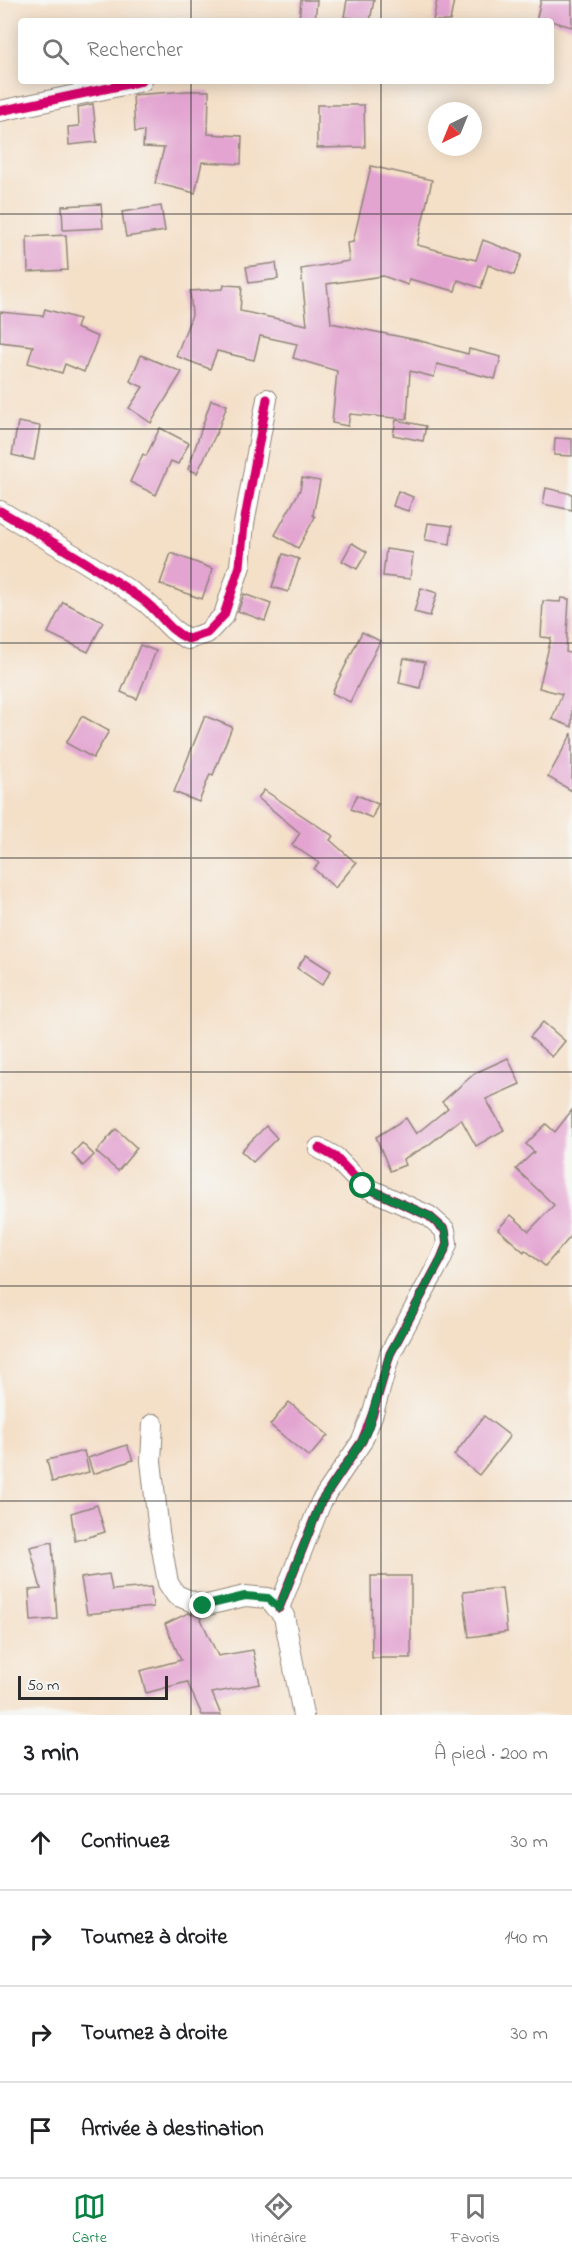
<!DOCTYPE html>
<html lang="fr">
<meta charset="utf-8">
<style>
:root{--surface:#fff;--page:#f6f6f6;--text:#202124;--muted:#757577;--line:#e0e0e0;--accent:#0b8043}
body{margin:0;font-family:"Indie Flower",sans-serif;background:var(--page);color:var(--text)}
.compass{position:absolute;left:428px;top:102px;width:54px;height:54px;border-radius:50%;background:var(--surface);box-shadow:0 3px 15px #0003;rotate:223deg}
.scale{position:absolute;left:18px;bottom:15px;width:150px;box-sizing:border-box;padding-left:6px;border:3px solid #2b2b2b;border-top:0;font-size:16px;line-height:21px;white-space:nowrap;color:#2b2b2b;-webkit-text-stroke:4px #f6f6f2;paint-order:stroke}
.stop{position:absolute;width:18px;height:18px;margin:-14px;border:4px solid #0b8043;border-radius:50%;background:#fff}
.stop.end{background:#0b8043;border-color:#fff;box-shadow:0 2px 6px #0008}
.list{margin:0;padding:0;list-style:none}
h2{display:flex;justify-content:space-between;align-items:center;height:78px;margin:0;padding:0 24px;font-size:26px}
h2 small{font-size:20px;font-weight:400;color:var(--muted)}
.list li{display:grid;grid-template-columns:39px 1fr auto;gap:18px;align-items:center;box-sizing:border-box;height:96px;padding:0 24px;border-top:2px solid var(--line)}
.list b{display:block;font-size:22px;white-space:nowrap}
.list em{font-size:20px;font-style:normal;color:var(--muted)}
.icon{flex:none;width:33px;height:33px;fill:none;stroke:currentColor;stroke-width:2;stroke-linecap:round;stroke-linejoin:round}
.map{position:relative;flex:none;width:572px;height:1715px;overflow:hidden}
.search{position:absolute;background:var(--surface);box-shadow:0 3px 15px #0003;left:18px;right:18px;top:18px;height:66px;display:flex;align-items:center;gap:15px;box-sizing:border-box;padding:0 21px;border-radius:6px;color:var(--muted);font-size:22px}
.sheet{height:462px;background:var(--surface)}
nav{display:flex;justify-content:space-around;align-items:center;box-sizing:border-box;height:84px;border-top:2px solid var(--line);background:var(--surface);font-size:16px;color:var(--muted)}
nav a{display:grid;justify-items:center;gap:3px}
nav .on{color:var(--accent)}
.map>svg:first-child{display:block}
.building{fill:#e3a4d1}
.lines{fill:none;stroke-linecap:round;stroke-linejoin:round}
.minor-casing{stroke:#908579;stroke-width:22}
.minor{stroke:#fff;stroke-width:20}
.cycleway-casing{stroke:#f6f6f2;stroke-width:13}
.cycleway{stroke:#d6006c;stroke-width:9}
.route{stroke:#0b8043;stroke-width:8}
.grid{fill:none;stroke:#2b2b2b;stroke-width:1.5;stroke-opacity:0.55}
</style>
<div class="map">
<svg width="572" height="1715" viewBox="0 0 572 1715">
<rect width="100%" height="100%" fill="#f6f6f2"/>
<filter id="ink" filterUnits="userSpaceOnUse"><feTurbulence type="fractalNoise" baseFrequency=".0167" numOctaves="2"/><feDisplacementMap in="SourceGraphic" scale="12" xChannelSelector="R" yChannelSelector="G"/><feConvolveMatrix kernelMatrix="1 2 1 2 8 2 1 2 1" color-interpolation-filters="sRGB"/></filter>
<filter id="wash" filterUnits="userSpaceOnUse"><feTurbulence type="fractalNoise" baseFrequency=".008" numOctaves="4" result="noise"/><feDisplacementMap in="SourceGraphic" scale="24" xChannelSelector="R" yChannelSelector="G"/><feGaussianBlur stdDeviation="1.35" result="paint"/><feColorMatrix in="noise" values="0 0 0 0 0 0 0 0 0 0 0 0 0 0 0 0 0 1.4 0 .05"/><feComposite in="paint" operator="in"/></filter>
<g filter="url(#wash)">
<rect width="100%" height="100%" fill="#f4dfc7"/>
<g id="blocks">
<!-- building -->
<g class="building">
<polygon points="301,0 317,0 315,21 299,20"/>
<polygon points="347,0 374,0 370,21 344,17"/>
<polygon points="437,0 454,0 450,21 433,21"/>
<polygon points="541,0 572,0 572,27 551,21 536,21"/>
<polygon points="187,91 209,91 208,134 242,136 241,164 202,162 195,193 155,183 164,148 143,147 144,131 135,132 133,95"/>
<polygon points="93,104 97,142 69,145 68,127 79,126 78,107"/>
<polygon points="317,105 364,105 365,147 317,148"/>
<polygon points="371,166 432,180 417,245 476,260 483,240 522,255 514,275 488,265 481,288 458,280 455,291 409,279 408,285 383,276 327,284 331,323 417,340 468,354 469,349 501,357 495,379 437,364 434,377 410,371 407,419 350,414 348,426 332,423 337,371 293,358 297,344 260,336 254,360 217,351 210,369 176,356 192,315 190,291 223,289 224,285 242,286 240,311 307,325 301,269 349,261 347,243 353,242"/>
<polygon points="101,204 103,228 63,230 62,206"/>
<polygon points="161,206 165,231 126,237 122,212"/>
<polygon points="66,235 68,270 28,272 27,237"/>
<polygon points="276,263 278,279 249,283 246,267"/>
<polygon points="45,309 79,319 76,328 98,337 84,372 65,364 62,373 28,363 33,346 0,342 0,312 43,316"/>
<polygon points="141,355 182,372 151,423 129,408 143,387 130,381"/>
<polygon points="211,400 227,405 218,430 197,473 188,469"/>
<polygon points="396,420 426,426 423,441 393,435"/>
<polygon points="18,422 40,426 34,460 12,455"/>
<polygon points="160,428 189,443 178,464 171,461 156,495 130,482 143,454 146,456"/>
<polygon points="555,438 572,439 572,456 554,455"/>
<polygon points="302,478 320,481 313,515 315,517 298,548 275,535 300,490"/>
<polygon points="546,488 572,494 572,510 543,504"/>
<polygon points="398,491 413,497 408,511 393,506"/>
<polygon points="428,523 452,526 450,544 425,540"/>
<polygon points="352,543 367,552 357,569 342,561"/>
<polygon points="386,549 413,553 410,579 383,576"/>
<polygon points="171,553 213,569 202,599 160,584"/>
<polygon points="283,554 299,559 288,592 272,587"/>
<polygon points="421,588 437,593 430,616 414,612"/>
<polygon points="244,594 271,604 265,621 238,611"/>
<polygon points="561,598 569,599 566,652 572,654 572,727 552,719 562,694 539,688 551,638 541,637 543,601 560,602"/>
<polygon points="63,602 103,622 88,652 48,633"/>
<polygon points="362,632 380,641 350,702 332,693"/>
<polygon points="140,645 156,651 137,699 121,692"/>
<polygon points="404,658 425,662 420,688 399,683"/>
<polygon points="82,716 109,731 93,758 66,743"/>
<polygon points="205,716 232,727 213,775 210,774 199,802 174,792"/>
<polygon points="572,733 572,791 548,777"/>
<polygon points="264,790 333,836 330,840 356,863 335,888 314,869 319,863 292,845 300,833 258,798"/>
<polygon points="357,795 378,804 372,818 351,809"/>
<polygon points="306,955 331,971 322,985 297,968"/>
<polygon points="543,1022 565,1041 552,1057 530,1037"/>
<polygon points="508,1058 520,1084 486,1099 504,1130 476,1146 461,1119 427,1146 403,1159 405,1165 390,1171 376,1137 406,1118 416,1134 448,1108 442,1102 475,1073"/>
<polygon points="572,1110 572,1235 545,1266 525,1250 524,1252 498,1229 511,1215 529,1231 554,1205 516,1169 534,1152 526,1144 546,1124 555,1132"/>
<polygon points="266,1126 277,1138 253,1162 241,1151"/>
<polygon points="116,1129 137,1148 118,1171 96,1152"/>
<polygon points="82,1143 94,1155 83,1166 72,1154"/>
<polygon points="289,1402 328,1435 309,1457 270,1425"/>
<polygon points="484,1416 510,1436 479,1475 454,1455"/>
<polygon points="127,1445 133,1460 93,1474 88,1458"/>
<polygon points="84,1451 89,1472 52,1482 47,1460"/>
<polygon points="97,1505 105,1532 75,1541 71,1513"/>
<polygon points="52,1542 57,1619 31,1621 29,1590 41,1589 30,1547"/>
<polygon points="109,1574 112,1590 151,1587 153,1607 87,1614 81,1578"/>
<polygon points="371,1576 411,1576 411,1658 372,1658"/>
<polygon points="502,1588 507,1632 469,1637 463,1592"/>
<polygon points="188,1613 200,1617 218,1656 253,1650 260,1684 212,1693 221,1715 202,1715 187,1682 146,1693 140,1671 181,1660 165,1624"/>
</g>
</g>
</g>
<g filter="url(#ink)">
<use href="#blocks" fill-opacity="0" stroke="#908579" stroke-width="1.5"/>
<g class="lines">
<defs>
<g id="minor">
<polyline points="0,111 142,81"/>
<path d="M0,511C48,539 97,568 143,600C161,613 166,629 188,639L207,633L224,615L240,566L244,524L267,399"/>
<polyline points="153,1424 151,1461 159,1532 168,1583 176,1595 203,1606 245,1596 268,1598 284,1616 303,1715"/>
<polyline points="279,1608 321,1502 362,1441 373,1413 390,1354 441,1259 447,1244 445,1230 429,1216 363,1186 335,1157 319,1148"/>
</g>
</defs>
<!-- minor casing -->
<use href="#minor" class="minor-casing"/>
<!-- minor -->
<use href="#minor" class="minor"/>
<defs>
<g id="cycleway">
<polyline points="0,111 142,81"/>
<path d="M0,511C48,539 97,568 143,600C161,613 166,629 188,639L207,633L224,615L240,566L244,524L267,399"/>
<polyline points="279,1608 321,1502 362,1441 373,1413 390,1354 441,1259 447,1244 445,1230 429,1216 363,1186 335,1157 319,1148"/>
</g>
</defs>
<!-- cycleway casing -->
<use href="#cycleway" class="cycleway-casing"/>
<!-- cycleway -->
<use href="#cycleway" class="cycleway"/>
</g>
</g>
<g class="lines" filter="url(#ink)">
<!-- route -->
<polyline class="route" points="203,1606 245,1596 268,1598 279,1608 321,1502 362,1441 368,1428 390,1354 441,1259 447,1244 445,1230 429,1216 363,1186"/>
</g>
<!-- grid -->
<path class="grid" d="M191,0V21M381,0V21M191,81V1715M381,81V1715M0,214H572M0,429H572M0,643H572M0,858H572M0,1072H572M0,1286H572M0,1501H572"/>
</svg>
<svg class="compass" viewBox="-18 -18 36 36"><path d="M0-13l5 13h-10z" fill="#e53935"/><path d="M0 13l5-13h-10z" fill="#757577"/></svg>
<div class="scale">50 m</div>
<div class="stop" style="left:363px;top:1186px"></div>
<div class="stop end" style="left:203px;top:1606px"></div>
<div class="search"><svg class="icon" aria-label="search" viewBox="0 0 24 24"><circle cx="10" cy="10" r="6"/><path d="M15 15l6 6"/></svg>Rechercher</div>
</div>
<section class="sheet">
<h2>3 min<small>À pied · 200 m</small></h2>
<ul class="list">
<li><svg class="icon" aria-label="ahead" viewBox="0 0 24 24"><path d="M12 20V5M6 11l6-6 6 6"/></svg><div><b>Continuez</b></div><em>30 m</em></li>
<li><svg class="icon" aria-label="right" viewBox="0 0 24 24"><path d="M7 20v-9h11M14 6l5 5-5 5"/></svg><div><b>Tournez à droite</b></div><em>140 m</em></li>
<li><svg class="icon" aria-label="right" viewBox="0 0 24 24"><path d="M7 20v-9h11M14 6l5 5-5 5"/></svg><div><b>Tournez à droite</b></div><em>30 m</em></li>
<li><svg class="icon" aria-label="arrive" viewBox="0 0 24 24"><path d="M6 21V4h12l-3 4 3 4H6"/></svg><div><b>Arrivée à destination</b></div></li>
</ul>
</section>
<nav>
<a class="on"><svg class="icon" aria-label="map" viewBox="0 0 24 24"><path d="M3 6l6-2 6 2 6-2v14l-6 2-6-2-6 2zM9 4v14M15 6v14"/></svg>Carte</a>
<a><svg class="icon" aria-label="directions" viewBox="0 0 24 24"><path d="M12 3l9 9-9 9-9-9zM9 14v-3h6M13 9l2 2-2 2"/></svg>Itinéraire</a>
<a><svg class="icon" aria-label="saved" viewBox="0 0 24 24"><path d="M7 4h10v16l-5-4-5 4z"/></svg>Favoris</a>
</nav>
